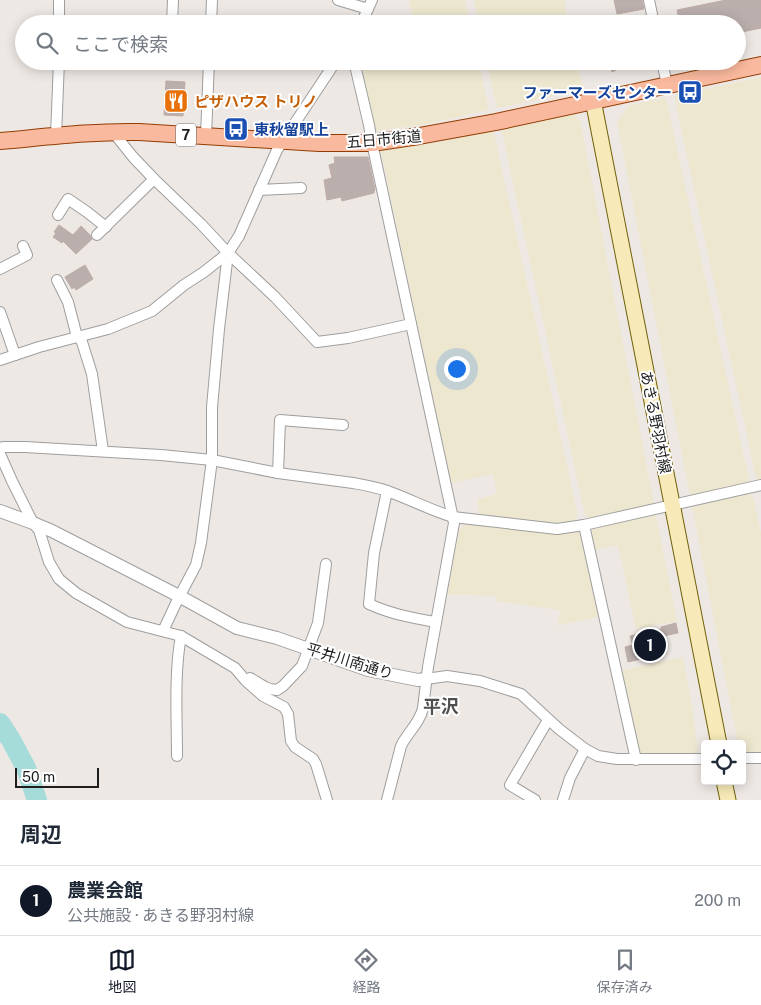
<!DOCTYPE html>
<html lang="ja">
<meta charset="utf-8">
<style>
:root{--surface:#fff;--page:#f6f6f7;--text:#1f2937;--muted:#747a83;--line:#e0e1e3;--accent:#111827}
body{margin:0;font-family:"Public Sans","Noto Sans JP",sans-serif;background:var(--page);color:var(--text)}
.controls{position:absolute;right:15px;bottom:15px;display:grid;overflow:hidden;border-radius:5px;box-shadow:0 2px 12px #0003}
.controls button{width:45px;height:45px;display:grid;place-items:center;padding:0;border:0;border-bottom:1px solid var(--line);background:var(--surface);color:var(--text);font:25px sans-serif}
.scale{position:absolute;left:15px;bottom:12px;width:84px;box-sizing:border-box;padding-left:5px;border:2px solid #1d1d1d;border-top:0;font-size:14px;line-height:18px;white-space:nowrap;color:#1d1d1d;-webkit-text-stroke:4px #fff;paint-order:stroke}
.you{position:absolute;left:456px;top:368px;width:18px;height:18px;margin:-12px;border:4px solid #fff;border-radius:50%;background:#1a73e8;box-shadow:0 0 0 8px #1a73e833}
.badge{display:grid;place-items:center;width:32px;height:32px;border-radius:50%;background:var(--accent);color:#fff;font-size:16px;font-weight:700}
.pin{position:absolute;translate:-50% -50%;border:2px solid #fff;box-shadow:0 1px 5px #0006}
.list{margin:0;padding:0;list-style:none}
h2{display:flex;justify-content:space-between;align-items:center;height:65px;margin:0;padding:0 20px;font-size:21px}
h2 small{font-size:16px;font-weight:400;color:var(--muted)}
.list li{display:grid;grid-template-columns:32px 1fr auto;gap:15px;align-items:center;box-sizing:border-box;height:70px;padding:0 20px;border-top:1px solid var(--line)}
.list b{display:block;font-size:19px;white-space:nowrap}
.list p{margin:0;font-size:16px;white-space:nowrap;color:var(--muted)}
.list em{font-size:16px;font-style:normal;color:var(--muted)}
.icon{flex:none;width:28px;height:28px;fill:none;stroke:currentColor;stroke-width:2;stroke-linecap:round;stroke-linejoin:round}
.map{position:relative;flex:none;width:761px;height:800px;overflow:hidden}
.search{position:absolute;background:var(--surface);box-shadow:0 2px 12px #0003;left:15px;right:15px;top:15px;height:55px;display:flex;align-items:center;gap:12px;box-sizing:border-box;padding:0 18px;border-radius:28px;color:var(--muted);font-size:19px}
.sheet{height:135px;background:var(--surface)}
nav{display:flex;justify-content:space-around;align-items:center;box-sizing:border-box;height:70px;border-top:1px solid var(--line);background:var(--surface);font-size:14px;color:var(--muted)}
nav a{display:grid;justify-items:center;gap:2px}
nav .on{color:var(--accent)}
.map>svg:first-child{display:block}
.farmland{fill:#ede7cf}
.lines{fill:none;stroke-linecap:round;stroke-linejoin:round}
.river{stroke:#a5dbd9;stroke-width:20}
.building{fill:#bbafad;stroke:#bfaba6}
.minor-casing{stroke:#9e9e9e;stroke-width:12}
.tertiary-casing{stroke:#9e9e9e;stroke-width:14}
.secondary-casing{stroke:#716008;stroke-width:17}
.primary-casing{stroke:#933d04;stroke-width:18}
.minor{stroke:#fff;stroke-width:10}
.tertiary{stroke:#fff;stroke-width:12}
.secondary{stroke:#f7eab8;stroke-width:15}
.primary{stroke:#f9b99e;stroke-width:16}
.labels{text-anchor:middle;dominant-baseline:central;stroke-width:4;stroke-linejoin:round;paint-order:stroke}
.shield{fill:#fff;stroke:#616161;stroke-width:1}
.shield-label{font-size:14px;font-weight:bold;fill:#1d1d1d}
.transit-label{font-size:15px;font-weight:bold;fill:#164399;stroke:#fff;text-anchor:end}
.food-label{font-size:15px;font-weight:bold;fill:#c56008;stroke:#fff;text-anchor:start}
.street-label{font-size:15px;fill:#1d1d1d;stroke:#fff}
.quarter-label{font-size:18px;font-weight:bold;fill:#505050;stroke:#fff}
</style>
<div class="map">
<svg width="761" height="800" viewBox="0 0 761 800">
<rect width="100%" height="100%" fill="#eee8e4"/>
<!-- farmland -->
<g class="farmland">
<polygon points="409,0 465,0 470,24 414,24"/>
<polygon points="474,0 564,0 569,24 479,24"/>
<polygon points="405,61 478,61 489,110 421,125 375,131 361,71"/>
<polygon points="487,61 577,61 583,90 497,108"/>
<polygon points="761,77 761,482 760,482 756,478 674,96"/>
<polygon points="666,98 749,480 746,484 690,496 617,122 629,105"/>
<polygon points="571,113 580,120 654,504 592,519 585,515 502,132 505,127"/>
<polygon points="490,131 494,133 578,516 574,521 561,524 480,515 477,499 497,494 493,474 451,483 381,152 382,150 439,142"/>
<polygon points="747,493 753,497 761,533 761,753 742,753 742,744 738,744 692,506"/>
<polygon points="656,515 677,621 636,629 618,545 594,550 590,533 593,528"/>
<polygon points="467,524 559,534 576,531 582,534 599,617 558,625 560,610 496,601 496,596 447,594 459,529"/>
<polygon points="683,657 693,712 698,754 641,755 637,750 620,671"/>
</g>
<g class="lines">
<!-- river -->
<polyline class="river" points="0,723 11,740 26,768 37,800"/>
</g>
<!-- building -->
<g class="building">
<polygon points="614,0 642,0 644,9 617,14"/>
<polygon points="726,0 761,0 761,28 737,33 737,24 680,24 677,10"/>
<polygon points="610,61 634,61 612,72"/>
<polygon points="166,81 185,82 183,116 164,115"/>
<polygon points="334,157 368,157 375,190 374,191 374,193 342,201 341,197 327,200 324,180 332,178 329,165 335,163"/>
<polygon points="59,225 73,235 81,226 90,235 92,239 76,254 63,241 62,243 53,237 56,233 54,232"/>
<polygon points="85,265 93,279 76,290 74,287 72,289 65,277"/>
<polygon points="676,623 678,633 663,636 661,627"/>
<polygon points="661,629 666,653 628,662 625,647 633,645 630,636"/>
</g>
<g class="lines">
<defs>
<g id="minor">
<polyline points="59,0 59,24"/>
<polyline points="338,0 368,9"/>
<polyline points="649,0 654,24"/>
<polyline points="172,24 173,0"/>
<polyline points="211,24 212,0"/>
<polyline points="361,24 372,0"/>
<polyline points="322,61 334,64"/>
<path d="M354,61L369,125L372,143L454,523L428,667L423,708C420,723 407,733 401,746L387,800"/>
<polyline points="662,61 667,85"/>
<polyline points="113,132 133,157 154,179 201,224 228,253 275,297 317,342 348,338 411,324"/>
<polyline points="56,136 59,61"/>
<polyline points="206,136 209,61"/>
<polyline points="259,190 301,188"/>
<polyline points="58,215 68,199 87,212 106,227"/>
<polyline points="97,235 154,179"/>
<polyline points="0,269 27,255 23,246"/>
<polyline points="57,280 68,302 76,333 82,342 92,374 103,451"/>
<polyline points="0,312 15,355"/>
<polyline points="0,360 39,347 108,329 152,311 184,285 204,272 228,253 239,236 277,150 336,61"/>
<path d="M0,448L3,447H25L161,455L212,460L278,473L353,483C364,485 376,487 387,491C410,499 430,510 453,517L557,529L584,525L761,485"/>
<polyline points="0,454 12,481 33,523 39,530 49,562 59,579 76,593 127,622 181,636 235,668 246,681 263,696 284,707 288,714 291,741 295,747 313,759 316,764 327,800"/>
<polyline points="278,473 280,420 343,425"/>
<path d="M387,491L374,553L369,604C391,614 412,618 436,622"/>
<polyline points="584,525 636,760"/>
<polyline points="163,631 177,601 196,565 201,543 212,460 212,407 219,329 228,253"/>
<polyline points="250,678 265,687 270,689 277,690 283,686 302,666 318,623 326,564"/>
<polyline points="426,679 447,676 480,681 521,694 559,729 585,749 598,756 617,759 705,759"/>
<path d="M177,756C177,718 174,673 181,636"/>
<polyline points="742,758 761,758"/>
<polyline points="535,800 510,785 548,720"/>
<polyline points="563,800 570,778 585,749"/>
</g>
<polyline id="tertiary" points="0,511 33,523 52,531 179,596 237,628 277,638 368,670 418,680 426,679"/>
<g id="secondary">
<polyline points="593,100 719,744"/>
<polyline points="724,781 728,800"/>
</g>
<path id="primary" d="M0,141C46,137 92,131 139,132L319,143H372L419,136L496,122L761,65"/>
</defs>
<!-- minor casing -->
<use href="#minor" class="minor-casing"/>
<!-- tertiary casing -->
<use href="#tertiary" class="tertiary-casing"/>
<!-- secondary casing -->
<use href="#secondary" class="secondary-casing"/>
<!-- primary casing -->
<use href="#primary" class="primary-casing"/>
<!-- minor -->
<use href="#minor" class="minor"/>
<!-- tertiary -->
<use href="#tertiary" class="tertiary"/>
<!-- secondary -->
<use href="#secondary" class="secondary"/>
<!-- primary -->
<use href="#primary" class="primary"/>
</g>
<!-- icons -->
<defs>
<symbol id="bus-square" viewBox="-11 -11 22 22"><rect x="-9" y="-9" width="18" height="18" rx="4" fill="#1a4fb4" stroke="#fff"/><path d="M-5-6H5V4H4V6H2V4H-2V6H-4V4H-5ZM-3.5-4V0h7V-4ZM-3.5 1.2v1.5H-2V1.2ZM2 1.2v1.5H3.5V1.2Z" fill="#fff"/></symbol>
<symbol id="restaurant-square" viewBox="-11 -11 22 22"><rect x="-9" y="-9" width="18" height="18" rx="4" fill="#e8710a" stroke="#fff"/><path d="M-5-6h1v4h1v-4h1v4h1v-4h1v5L-1.5 .5V6h-2V.5L-5-1ZM5-6V6H3V1.5H1.5Q1.5-4 5-6Z" fill="#fff"/></symbol>
</defs>
<g fill-rule="evenodd">
<use href="#bus-square" x="676" y="78" width="28" height="28"/>
<use href="#restaurant-square" x="162" y="87" width="28" height="28"/>
<use href="#bus-square" x="222" y="115" width="28" height="28"/>
</g>
<g class="labels">
<!-- shield labels -->
<rect class="shield" x="176" y="123.5" width="20" height="23" rx="4"/>
<g class="shield-label">
<text x="186" y="135">7</text>
</g>
<!-- transit labels -->
<g class="transit-label">
<text x="672" y="92">ファーマーズセンター</text>
<text x="254" y="129" text-anchor="start">東秋留駅上</text>
</g>
<!-- food labels -->
<g class="food-label">
<text x="194" y="101">ピザハウス トリノ</text>
</g>
<!-- street labels -->
<g class="street-label">
<text transform="translate(384 139) rotate(-5)">五日市街道</text>
<text transform="translate(656 422) rotate(79)">あきる野羽村線</text>
<text transform="translate(350 661) rotate(17)">平井川南通り</text>
</g>
<!-- quarter labels -->
<g class="quarter-label">
<text x="441" y="706">平沢</text>
</g>
</g>
</svg>
<div class="controls">
<button><svg class="icon" aria-label="locate" viewBox="0 0 24 24"><circle cx="12" cy="12" r="6"/><path d="M12 2v4M12 18v4M2 12h4M18 12h4"/></svg></button>
</div>
<div class="scale">50 m</div>
<div class="you"></div>
<div class="pin badge" style="left:650px;top:645px">1</div>
<div class="search"><svg class="icon" aria-label="search" viewBox="0 0 24 24"><circle cx="10" cy="10" r="6"/><path d="M15 15l6 6"/></svg>ここで検索</div>
</div>
<section class="sheet">
<h2>周辺<small></small></h2>
<ul class="list">
<li><span class="badge">1</span><div><b>農業会館</b><p>公共施設 · あきる野羽村線</p></div><em>200 m</em></li>
</ul>
</section>
<nav>
<a class="on"><svg class="icon" aria-label="map" viewBox="0 0 24 24"><path d="M3 6l6-2 6 2 6-2v14l-6 2-6-2-6 2zM9 4v14M15 6v14"/></svg>地図</a>
<a><svg class="icon" aria-label="directions" viewBox="0 0 24 24"><path d="M12 3l9 9-9 9-9-9zM9 14v-3h6M13 9l2 2-2 2"/></svg>経路</a>
<a><svg class="icon" aria-label="saved" viewBox="0 0 24 24"><path d="M7 4h10v16l-5-4-5 4z"/></svg>保存済み</a>
</nav>
